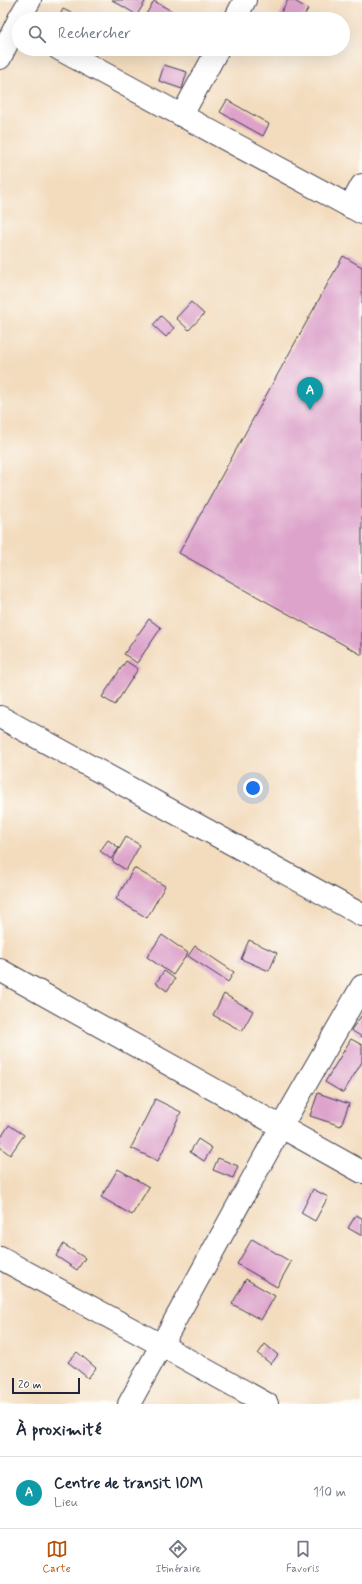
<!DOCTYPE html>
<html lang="fr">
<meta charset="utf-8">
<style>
:root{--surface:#fff;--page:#f2f2f3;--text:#1f2937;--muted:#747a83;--line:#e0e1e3;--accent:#b45309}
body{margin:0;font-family:Mynerve,sans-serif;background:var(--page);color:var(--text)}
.scale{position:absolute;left:12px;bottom:10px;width:68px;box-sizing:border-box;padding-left:4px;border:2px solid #22223b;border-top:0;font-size:11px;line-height:14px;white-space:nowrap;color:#22223b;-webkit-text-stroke:3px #fdfcf7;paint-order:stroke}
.you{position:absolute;left:253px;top:788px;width:14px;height:14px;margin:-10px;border:3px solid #fff;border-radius:50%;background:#1a73e8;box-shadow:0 0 0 6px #1a73e833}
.badge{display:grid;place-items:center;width:26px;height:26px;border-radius:50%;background:var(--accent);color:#fff;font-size:13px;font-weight:700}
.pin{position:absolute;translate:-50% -33px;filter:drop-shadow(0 1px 2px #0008)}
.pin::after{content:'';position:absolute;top:21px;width:14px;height:12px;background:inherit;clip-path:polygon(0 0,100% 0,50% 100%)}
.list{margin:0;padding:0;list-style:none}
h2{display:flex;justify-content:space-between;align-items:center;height:52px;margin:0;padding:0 16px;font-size:17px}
h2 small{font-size:13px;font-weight:400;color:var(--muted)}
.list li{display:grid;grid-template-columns:26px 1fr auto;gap:12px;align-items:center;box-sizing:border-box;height:72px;padding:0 16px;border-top:1px solid var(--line)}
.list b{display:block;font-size:15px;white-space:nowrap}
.list p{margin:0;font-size:13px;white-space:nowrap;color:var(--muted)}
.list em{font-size:13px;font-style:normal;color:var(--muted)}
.icon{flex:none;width:22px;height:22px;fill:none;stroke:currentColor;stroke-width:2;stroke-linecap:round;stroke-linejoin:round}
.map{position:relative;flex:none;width:362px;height:1404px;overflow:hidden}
.search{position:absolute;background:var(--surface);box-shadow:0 4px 16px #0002;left:12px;right:12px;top:12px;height:44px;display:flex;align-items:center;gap:10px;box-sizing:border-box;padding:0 14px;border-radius:22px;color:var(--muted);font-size:15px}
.sheet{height:124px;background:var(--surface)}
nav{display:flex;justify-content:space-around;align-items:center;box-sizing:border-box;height:56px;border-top:1px solid var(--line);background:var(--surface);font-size:11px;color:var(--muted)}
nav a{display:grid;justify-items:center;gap:2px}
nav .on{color:var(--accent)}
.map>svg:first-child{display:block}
.building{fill:#dda3cb}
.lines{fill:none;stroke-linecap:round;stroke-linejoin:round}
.minor-casing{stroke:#413e4f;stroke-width:24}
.minor{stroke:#fff;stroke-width:22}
</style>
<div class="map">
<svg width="362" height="1404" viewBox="0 0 362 1404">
<rect width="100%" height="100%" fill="#fdfcf7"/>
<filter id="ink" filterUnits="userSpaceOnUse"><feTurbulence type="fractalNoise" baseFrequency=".025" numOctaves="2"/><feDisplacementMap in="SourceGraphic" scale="8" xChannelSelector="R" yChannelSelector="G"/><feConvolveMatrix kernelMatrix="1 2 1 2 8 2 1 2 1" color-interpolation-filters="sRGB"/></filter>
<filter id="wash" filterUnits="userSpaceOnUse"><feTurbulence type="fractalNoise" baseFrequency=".012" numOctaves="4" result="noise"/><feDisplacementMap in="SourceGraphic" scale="16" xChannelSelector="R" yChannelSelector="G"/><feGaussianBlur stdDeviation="0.9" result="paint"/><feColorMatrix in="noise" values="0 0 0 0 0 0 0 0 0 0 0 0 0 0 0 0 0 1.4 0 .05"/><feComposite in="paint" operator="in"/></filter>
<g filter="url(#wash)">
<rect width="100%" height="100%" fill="#f3dcbe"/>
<g id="blocks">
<!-- building -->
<g class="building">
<polygon points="112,0 146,0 137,15"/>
<polygon points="288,0 293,0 308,9 302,19 277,19"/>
<polygon points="154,1 182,17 181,19 143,19"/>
<polygon points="63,9 84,19 58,19"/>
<polygon points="164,65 187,72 182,89 159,81"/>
<polygon points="227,100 269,124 263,136 220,112"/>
<polygon points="343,256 362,267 362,655 179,553"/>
<polygon points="191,302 204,314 189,330 176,318"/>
<polygon points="161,316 174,328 166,337 153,325"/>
<polygon points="149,619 161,628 137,663 124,654"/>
<polygon points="126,661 138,669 115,705 102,697"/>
<polygon points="126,837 140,845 126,870 112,861"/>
<polygon points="108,840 119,848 111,859 100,851"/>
<polygon points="134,868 165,886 147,918 116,899"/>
<polygon points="162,935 188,953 173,975 147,957"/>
<polygon points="249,940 277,953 269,971 241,959"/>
<polygon points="195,946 234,972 228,982 188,956"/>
<polygon points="164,971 175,979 167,991 156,983"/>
<polygon points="224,994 253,1011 242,1031 213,1015"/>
<polygon points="362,1015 362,1037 351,1030"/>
<polygon points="351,1039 362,1045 362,1062 343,1093 325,1082"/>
<polygon points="318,1093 349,1104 341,1126 310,1116"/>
<polygon points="155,1099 181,1112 158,1161 131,1148"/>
<polygon points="9,1125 24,1135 10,1155 0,1147 0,1139"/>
<polygon points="198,1139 212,1148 204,1161 190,1152"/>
<polygon points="218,1158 238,1166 233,1178 213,1170"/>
<polygon points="118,1169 149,1187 132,1215 101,1197"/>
<polygon points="313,1189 328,1197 315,1221 301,1213"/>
<polygon points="356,1215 362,1218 362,1236 348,1228"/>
<polygon points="252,1239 291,1262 277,1287 237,1264"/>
<polygon points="63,1244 85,1258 77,1270 56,1256"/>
<polygon points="246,1279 275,1296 261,1320 232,1304"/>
<polygon points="265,1344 278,1355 271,1364 258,1354"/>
<polygon points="77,1352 96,1368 88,1378 68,1362"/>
</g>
</g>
</g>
<g filter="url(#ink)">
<use href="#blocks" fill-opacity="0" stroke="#413e4f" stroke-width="1"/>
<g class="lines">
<defs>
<g id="minor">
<polyline points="19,19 30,0"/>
<polyline points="235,19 245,0"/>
<polyline points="59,49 362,213"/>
<polyline points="0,58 19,19"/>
<polyline points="182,115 218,49"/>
<polyline points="350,207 362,185"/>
<polyline points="0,717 362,915"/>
<polyline points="0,970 362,1172"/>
<polyline points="0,1258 161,1345 267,1404"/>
<polyline points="129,1404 281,1127 362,986"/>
</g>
</defs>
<!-- minor casing -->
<use href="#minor" class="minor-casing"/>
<!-- minor -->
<use href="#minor" class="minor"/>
</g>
</g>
</svg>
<div class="scale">20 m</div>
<div class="you"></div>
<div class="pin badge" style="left:310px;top:410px;background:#0f9aa8">A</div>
<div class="search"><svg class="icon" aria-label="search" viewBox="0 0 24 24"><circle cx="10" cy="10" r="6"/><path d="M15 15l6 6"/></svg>Rechercher</div>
</div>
<section class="sheet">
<h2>À proximité<small></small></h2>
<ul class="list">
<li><span class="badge" style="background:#0f9aa8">A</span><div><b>Centre de transit IOM</b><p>Lieu</p></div><em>110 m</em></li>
</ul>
</section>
<nav>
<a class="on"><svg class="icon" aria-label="map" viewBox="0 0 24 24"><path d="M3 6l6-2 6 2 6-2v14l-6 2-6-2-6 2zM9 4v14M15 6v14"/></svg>Carte</a>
<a><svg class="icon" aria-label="directions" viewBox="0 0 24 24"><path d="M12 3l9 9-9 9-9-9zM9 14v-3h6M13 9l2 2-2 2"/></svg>Itinéraire</a>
<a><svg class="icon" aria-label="saved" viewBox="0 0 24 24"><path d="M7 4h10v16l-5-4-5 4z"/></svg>Favoris</a>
</nav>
